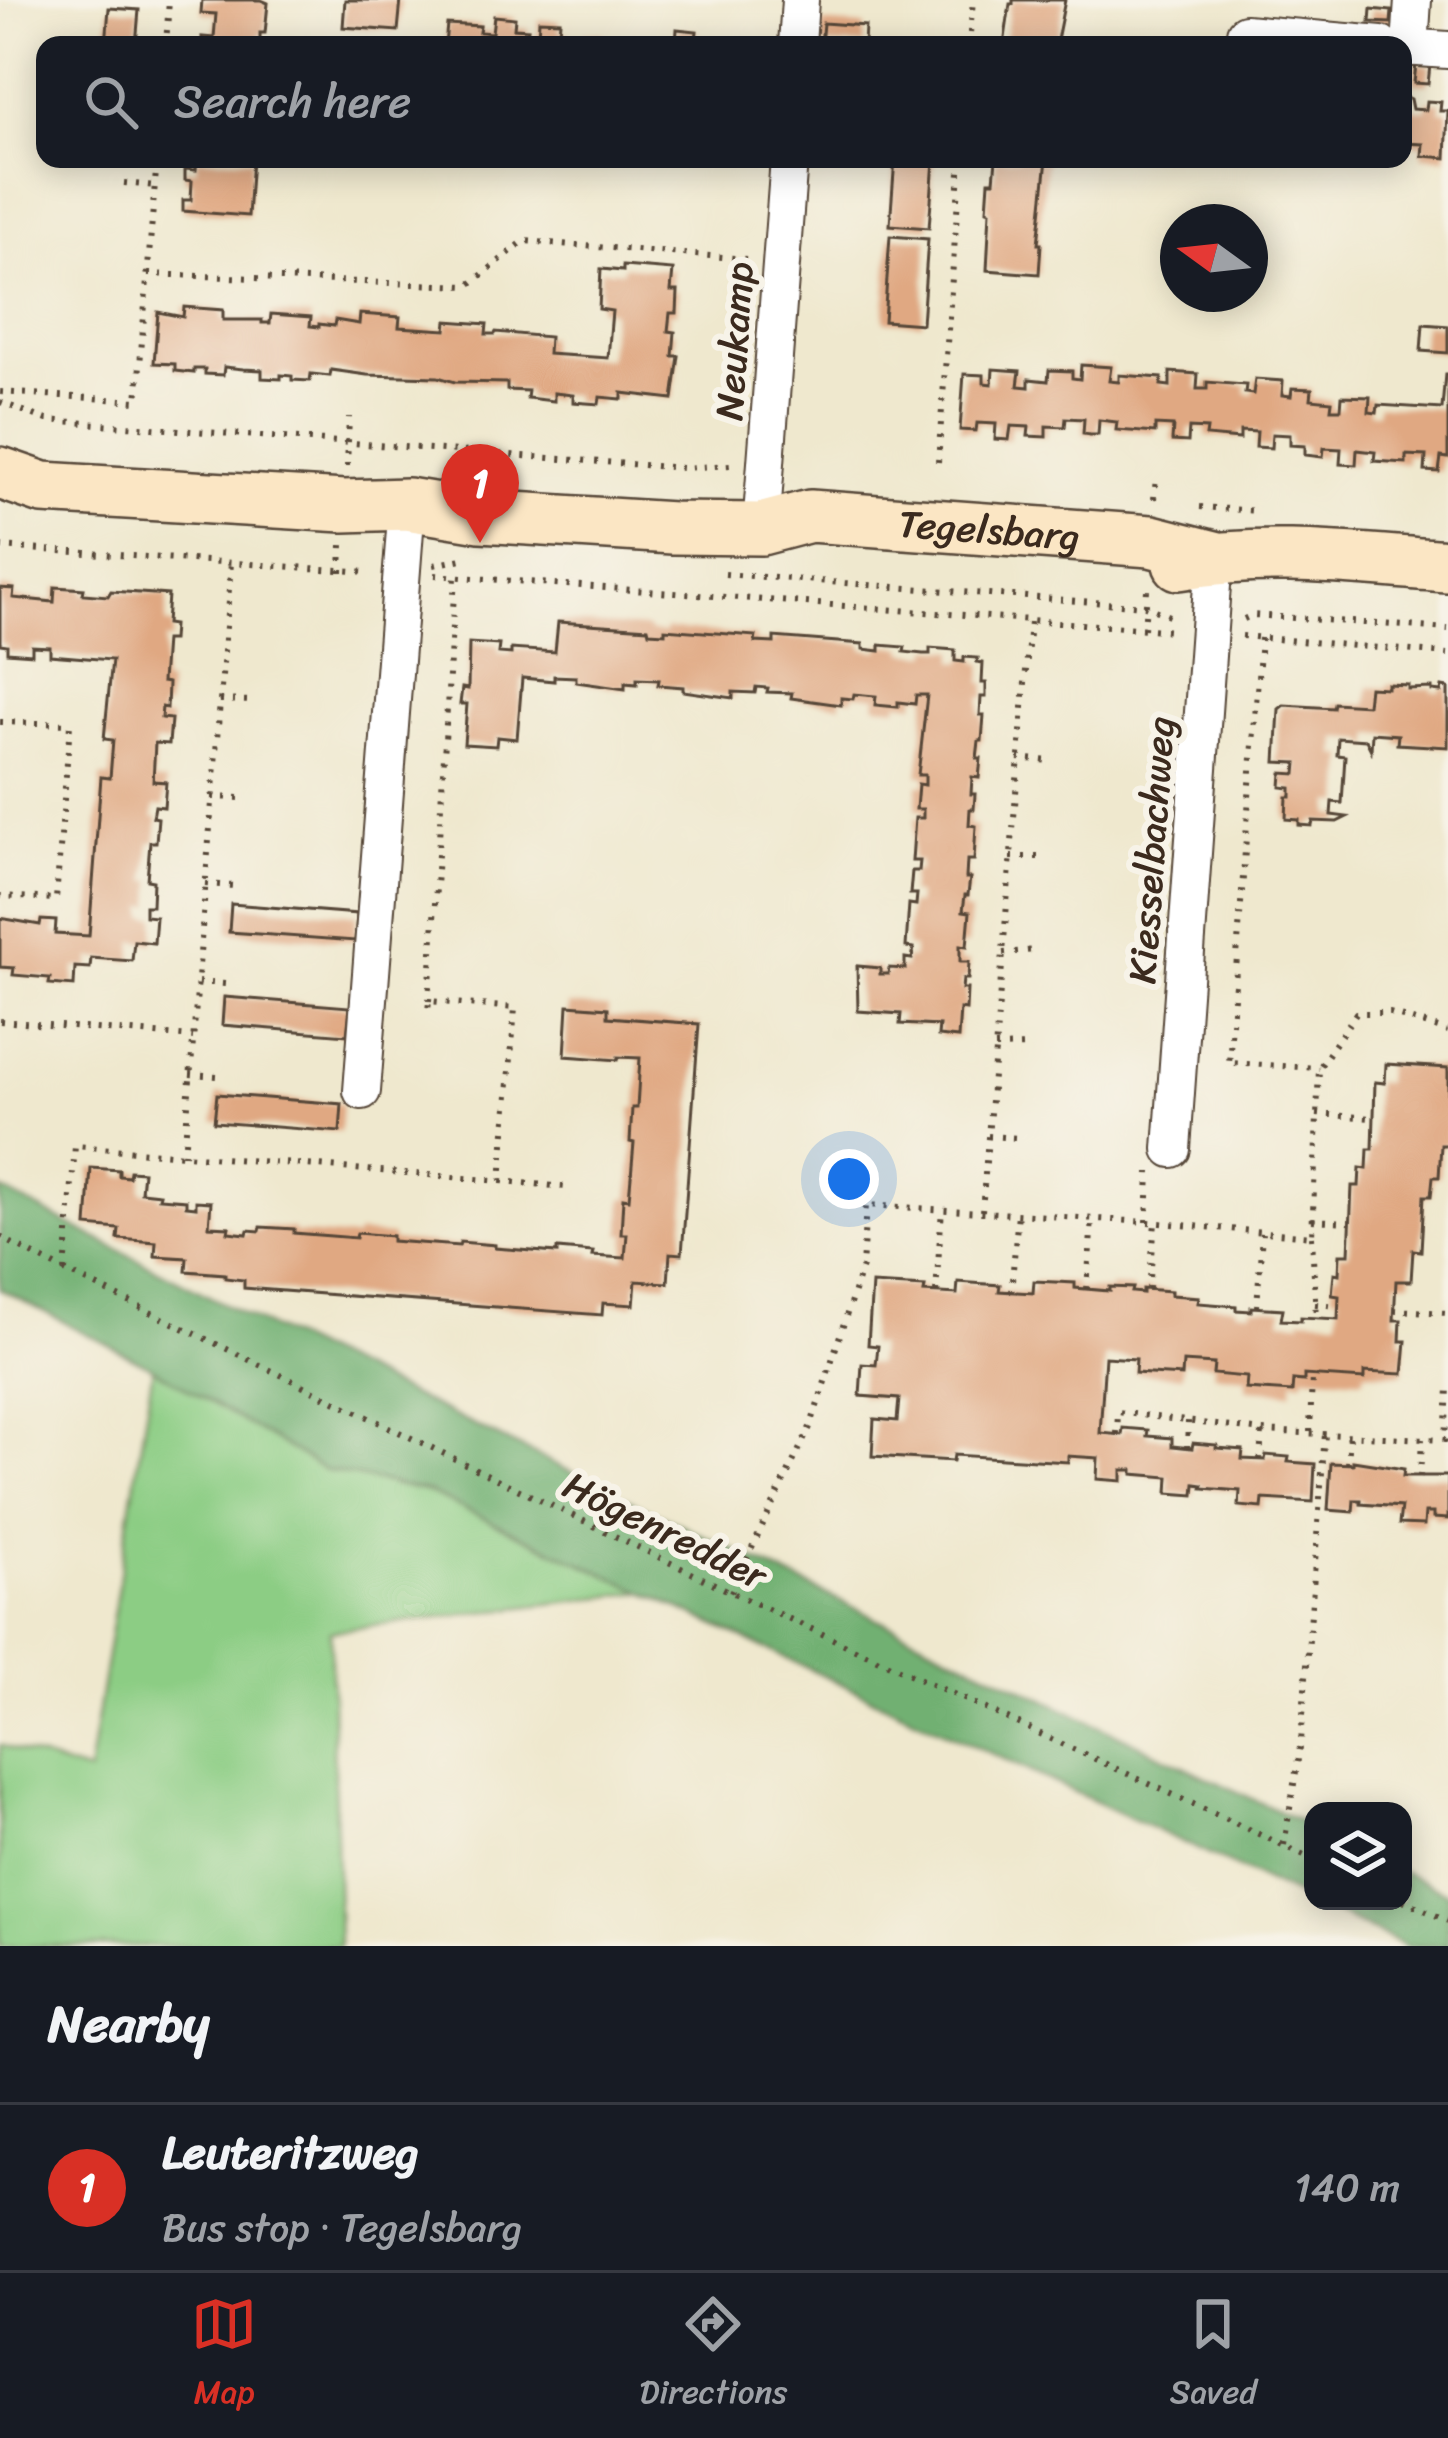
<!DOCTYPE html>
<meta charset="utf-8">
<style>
:root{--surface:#171b24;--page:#242831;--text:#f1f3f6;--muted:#9ea1a6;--line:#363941;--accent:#d93025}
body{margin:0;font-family:Sriracha,sans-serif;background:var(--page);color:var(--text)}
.controls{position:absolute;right:36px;bottom:36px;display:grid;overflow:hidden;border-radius:24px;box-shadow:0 6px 30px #0003}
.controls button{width:108px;height:108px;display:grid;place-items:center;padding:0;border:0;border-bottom:3px solid var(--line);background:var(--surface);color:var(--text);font:60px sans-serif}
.compass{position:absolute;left:1160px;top:204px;width:108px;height:108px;border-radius:50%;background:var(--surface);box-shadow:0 6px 30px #0003;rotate:285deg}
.you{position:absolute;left:849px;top:1179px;width:42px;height:42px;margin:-30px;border:9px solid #fff;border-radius:50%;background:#1a73e8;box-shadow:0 0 0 18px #1a73e833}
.badge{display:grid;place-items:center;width:78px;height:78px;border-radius:50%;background:var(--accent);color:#fff;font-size:39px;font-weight:700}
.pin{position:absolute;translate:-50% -99px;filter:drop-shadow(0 3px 6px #0008)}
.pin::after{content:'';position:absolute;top:63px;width:42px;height:36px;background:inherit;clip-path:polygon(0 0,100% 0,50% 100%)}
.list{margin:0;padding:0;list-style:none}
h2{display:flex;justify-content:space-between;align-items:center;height:156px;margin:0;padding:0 48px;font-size:51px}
h2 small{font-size:39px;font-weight:400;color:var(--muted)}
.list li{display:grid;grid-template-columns:78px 1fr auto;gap:36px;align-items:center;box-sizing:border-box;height:168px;padding:0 48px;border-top:3px solid var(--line)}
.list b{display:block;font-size:45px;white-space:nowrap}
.list p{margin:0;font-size:39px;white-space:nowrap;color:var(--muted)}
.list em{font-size:39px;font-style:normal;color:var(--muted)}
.icon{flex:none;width:66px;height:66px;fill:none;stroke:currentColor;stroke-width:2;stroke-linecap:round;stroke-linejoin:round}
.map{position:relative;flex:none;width:1448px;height:1946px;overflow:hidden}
.search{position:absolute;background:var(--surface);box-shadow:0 6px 30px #0003;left:36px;right:36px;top:36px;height:132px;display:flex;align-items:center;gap:30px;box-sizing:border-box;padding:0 42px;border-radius:24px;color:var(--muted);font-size:45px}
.sheet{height:324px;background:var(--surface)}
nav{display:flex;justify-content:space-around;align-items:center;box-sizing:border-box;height:168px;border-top:3px solid var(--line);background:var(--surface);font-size:33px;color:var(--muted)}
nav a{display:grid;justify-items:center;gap:6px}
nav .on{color:var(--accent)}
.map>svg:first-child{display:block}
.green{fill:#8ccd84;stroke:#647c51;stroke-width:3}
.forest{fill:#71b072;stroke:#566d48;stroke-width:3}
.building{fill:#e0a882}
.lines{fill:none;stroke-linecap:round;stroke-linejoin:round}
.street-casing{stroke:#564638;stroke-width:40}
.secondary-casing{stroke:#564638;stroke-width:56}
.path{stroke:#564638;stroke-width:6;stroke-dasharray:3 9;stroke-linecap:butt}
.street{stroke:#fff;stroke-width:36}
.secondary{stroke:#fbe6c4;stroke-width:51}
.labels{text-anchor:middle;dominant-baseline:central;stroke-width:12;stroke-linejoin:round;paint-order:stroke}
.street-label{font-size:39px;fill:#3b2a1e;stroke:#f7f3e8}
</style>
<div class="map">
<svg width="1448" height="1946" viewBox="0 0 1448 1946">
<rect width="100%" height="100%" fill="#f7f3e8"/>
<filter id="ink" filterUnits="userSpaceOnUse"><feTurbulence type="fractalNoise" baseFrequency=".00833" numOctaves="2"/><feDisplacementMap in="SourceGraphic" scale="24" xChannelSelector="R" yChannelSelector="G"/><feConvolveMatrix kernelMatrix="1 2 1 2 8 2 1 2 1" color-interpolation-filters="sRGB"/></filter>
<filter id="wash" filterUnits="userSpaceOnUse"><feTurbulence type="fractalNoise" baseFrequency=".004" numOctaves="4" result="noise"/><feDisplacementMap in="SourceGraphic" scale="48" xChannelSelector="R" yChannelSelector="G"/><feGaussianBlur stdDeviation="2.7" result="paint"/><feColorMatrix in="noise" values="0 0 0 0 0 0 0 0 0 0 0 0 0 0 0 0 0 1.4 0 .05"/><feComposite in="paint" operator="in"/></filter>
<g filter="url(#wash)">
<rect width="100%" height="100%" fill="#efe8ce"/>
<!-- green -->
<polygon class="green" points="153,1368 325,1470 425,1491 644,1592 330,1631 339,1946 0,1946 0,1745 88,1773"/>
<!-- forest -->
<polygon class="forest" points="0,1189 271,1328 1313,1828 1313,1901 1403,1901 1403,1872 1448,1893 1448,1946 1406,1946 426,1491 325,1470 153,1368 0,1289"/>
<g id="blocks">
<!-- building -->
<g class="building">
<polygon points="202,0 261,0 268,3 265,33 260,33 260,45 202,45 202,37 214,38 216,14 201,13"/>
<polygon points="345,0 401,0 398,31 343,27"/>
<polygon points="1013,0 1065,0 1056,45 1004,45 1010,4 1013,4"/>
<polygon points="109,8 139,10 136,45 106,45"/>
<polygon points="1371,9 1392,11 1391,23 1370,22"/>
<polygon points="494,16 515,18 514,28 528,29 527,36 538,37 539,20 560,21 559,32 569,33 568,39 584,40 585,33 604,34 603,45 445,45 447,24 480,26 479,32 492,33"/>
<polygon points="823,23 865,26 864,45 821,45"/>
<polygon points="677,29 697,31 696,40 717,42 717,45 676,45"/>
<polygon points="630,36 650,37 649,45 630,45"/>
<polygon points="1148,36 1211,41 1211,45 1147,45"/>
<polygon points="1416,64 1430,65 1428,84 1414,83"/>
<polygon points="1406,97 1410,99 1412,109 1426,110 1427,101 1441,102 1440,111 1448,111 1446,158 1422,156 1423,144 1403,143 1403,98"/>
<polygon points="197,159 252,159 248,216 183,211 183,200 191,200 192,181 185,180 185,169 196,170"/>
<polygon points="895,159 934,159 929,228 890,225"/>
<polygon points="996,159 1047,159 1038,244 1041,244 1039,274 987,270 990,211 987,210 989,181 994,181"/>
<polygon points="890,236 928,239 922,324 884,321"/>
<polygon points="623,266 673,270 671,291 678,291 677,313 670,313 668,331 675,332 673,356 679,356 673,399 622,393 622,399 600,397 599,404 573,402 573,395 554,393 554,401 527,398 528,391 507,390 507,383 455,382 438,377 367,375 331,370 330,376 311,374 310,381 292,380 292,376 281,375 281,379 262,378 262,370 243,369 224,367 223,375 205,374 205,369 194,369 194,373 175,371 175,364 154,363 158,312 183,317 184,307 223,310 223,320 262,320 262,323 270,323 271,314 311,317 310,326 319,327 319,324 334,326 335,320 359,324 360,314 400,317 399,327 446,330 447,321 487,324 486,334 495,334 496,332 549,337 548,354 608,358 612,311 599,309 601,269 623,271"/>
<polygon points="1423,324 1448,326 1448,353 1421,351"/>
<polygon points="1081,365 1111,367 1109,381 1119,382 1119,375 1162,378 1161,385 1170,386 1170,372 1198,374 1197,389 1207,389 1207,382 1246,385 1245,393 1253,394 1255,379 1283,381 1282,395 1291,396 1292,388 1312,389 1311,399 1332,401 1331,409 1341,409 1342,396 1370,397 1369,412 1377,413 1378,405 1442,409 1445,374 1448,374 1448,458 1441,457 1439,472 1425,471 1426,456 1406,455 1406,463 1374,461 1375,452 1357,450 1356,465 1340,464 1341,449 1324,448 1323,457 1305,455 1305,446 1290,445 1290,435 1272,434 1271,448 1256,447 1257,432 1240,431 1240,439 1206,436 1207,429 1189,428 1188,442 1172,441 1173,426 1155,425 1155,433 1116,430 1117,422 1099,420 1098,435 1090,435 1083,434 1084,419 1066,418 1065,427 1046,426 1046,437 1028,436 1029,427 1011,426 1009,440 995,439 996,424 977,423 976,431 960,430 964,374 984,375 984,383 992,384 993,369 1020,371 1018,386 1029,387 1029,379 1048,381 1049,370 1072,371 1072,378 1080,379"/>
<polygon points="55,587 84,589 83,594 108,596 111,591 168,595 166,624 173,625 172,640 165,640 162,682 168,683 167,708 162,707 161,718 171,719 169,744 155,743 153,781 166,782 164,807 155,806 153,817 158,818 156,842 150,842 147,880 153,881 152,906 145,906 145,916 156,917 154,943 134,941 132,961 91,958 90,968 75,967 74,986 49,984 50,978 13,975 14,968 0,967 0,918 40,925 41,920 56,921 55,934 89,936 101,777 110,778 113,740 104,739 112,660 50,655 50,647 32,646 32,654 7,652 7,645 0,644 0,588 14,589 13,598 54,602"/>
<polygon points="558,622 648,628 649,632 665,633 665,629 756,636 755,642 774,643 774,637 863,644 863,649 880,651 880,645 905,647 904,652 923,654 930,654 930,648 955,650 955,661 964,662 964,657 978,658 977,662 983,663 982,683 986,683 986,697 981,697 980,715 984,715 982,741 979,741 977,758 981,758 979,778 972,777 971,794 975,794 974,809 970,809 969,825 976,826 974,860 967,860 966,878 970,878 969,886 968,895 965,895 963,911 970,912 967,946 960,945 960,962 969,962 968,979 963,979 962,989 967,989 966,1010 960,1009 958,1038 938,1036 939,1026 900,1024 901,1014 858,1011 857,966 880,968 880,974 888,974 889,968 905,969 905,958 912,959 914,948 906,947 909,904 916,905 917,894 910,894 912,871 919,871 920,861 912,861 915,818 923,818 923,809 916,809 918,784 925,785 925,775 918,775 927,695 916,695 915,704 898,702 898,707 875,705 876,696 854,694 853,699 841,698 841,705 791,698 792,693 767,692 768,688 756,687 755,693 733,692 733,698 683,691 683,687 658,685 659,680 637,679 637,684 625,683 625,689 576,682 576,677 554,676 554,681 522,678 517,739 497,737 496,746 464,744 467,704 460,704 462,688 468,689 469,643 499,645 498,653 511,654 511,649 555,652"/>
<polygon points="1387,684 1408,685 1408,689 1432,688 1432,691 1441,692 1442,687 1448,688 1448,747 1397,744 1398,735 1372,733 1371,750 1366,740 1338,738 1337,755 1345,756 1342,803 1332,802 1331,815 1347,817 1337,822 1313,821 1312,826 1299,825 1299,820 1286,819 1287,797 1291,797 1291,788 1281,787 1282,773 1296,774 1297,763 1276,762 1279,709 1284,705 1333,708 1334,703 1367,705 1369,687 1387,688"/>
<polygon points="231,904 357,914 355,941 229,932"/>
<polygon points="224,997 350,1007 347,1035 222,1025"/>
<polygon points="568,1005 608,1008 608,1017 699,1024 682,1254 670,1253 668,1283 636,1281 634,1305 603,1303 602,1315 244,1288 244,1280 225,1278 225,1274 186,1271 187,1258 155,1256 156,1242 118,1239 119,1229 87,1226 91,1168 119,1170 119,1176 129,1177 130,1171 143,1172 141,1192 160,1194 159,1198 186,1200 186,1206 196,1207 196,1201 211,1202 209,1226 229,1227 228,1232 247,1234 248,1230 260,1231 261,1227 294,1229 294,1233 356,1238 357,1233 392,1236 392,1241 459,1246 460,1242 495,1245 495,1248 557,1253 557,1249 593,1252 592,1256 625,1258 627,1234 621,1234 623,1198 629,1199 634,1143 630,1142 632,1108 637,1108 640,1058 618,1057 618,1060 565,1056"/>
<polygon points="1386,1064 1448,1068 1448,1145 1441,1145 1439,1177 1433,1177 1431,1196 1424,1196 1421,1251 1413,1250 1411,1281 1396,1281 1394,1320 1401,1320 1400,1341 1406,1341 1403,1374 1364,1372 1364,1379 1304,1375 1304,1381 1293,1380 1292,1392 1246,1389 1247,1377 1213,1374 1214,1364 1183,1362 1182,1376 1135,1373 1136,1359 1105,1357 1100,1433 1122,1435 1123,1428 1148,1430 1147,1436 1172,1438 1172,1446 1192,1448 1193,1443 1217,1445 1216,1448 1243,1450 1242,1459 1265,1460 1266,1455 1289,1457 1288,1462 1315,1464 1313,1502 1263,1499 1262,1508 1239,1506 1240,1491 1202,1488 1203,1485 1195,1484 1194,1495 1168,1493 1169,1477 1133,1474 1133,1470 1122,1470 1122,1481 1097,1479 1098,1458 1068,1456 1068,1462 954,1455 953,1461 872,1456 874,1419 897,1421 899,1399 860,1396 862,1364 876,1365 878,1346 868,1345 872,1284 925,1287 924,1292 957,1294 958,1282 1000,1285 999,1291 1033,1293 1034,1281 1075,1283 1075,1288 1110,1291 1110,1287 1133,1288 1132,1292 1143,1293 1143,1289 1171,1291 1171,1295 1199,1297 1198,1303 1236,1306 1236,1310 1251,1311 1251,1307 1283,1309 1281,1320 1301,1321 1301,1317 1338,1319 1339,1296 1332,1295 1334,1273 1339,1274 1340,1254 1349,1254 1352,1186 1359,1186 1360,1168 1367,1169 1368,1149 1373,1149 1375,1082 1385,1083"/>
<polygon points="217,1094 342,1104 340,1132 214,1122"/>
<polygon points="1353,1461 1404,1469 1403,1476 1448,1476 1448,1519 1433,1518 1433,1513 1425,1513 1424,1525 1399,1524 1401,1507 1361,1504 1361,1500 1354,1500 1353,1512 1328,1510 1331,1463 1353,1464"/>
</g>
</g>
</g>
<g filter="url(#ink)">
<use href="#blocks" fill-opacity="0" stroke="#564638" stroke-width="3"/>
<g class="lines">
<defs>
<g id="street">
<polyline points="1245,33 1381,45"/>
<polyline points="797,45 800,0"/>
<polyline points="1403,47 1448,50"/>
<polyline points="1410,48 1413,0"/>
<polyline points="761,529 789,159"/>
<polyline points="362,1091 407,504"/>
<polyline points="1172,1149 1214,557"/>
</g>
<g id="secondary">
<path id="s1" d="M0,473L43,488L344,506L407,504L481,516L673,528L761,529L810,516L1151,541L1214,557"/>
<path d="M1179,564C1268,548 1359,560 1448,566"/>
</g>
</defs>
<!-- street casing -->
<use href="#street" class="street-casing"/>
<!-- secondary casing -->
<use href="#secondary" class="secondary-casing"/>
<!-- path -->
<g class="path">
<polyline points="166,45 169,0"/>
<polyline points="969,45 973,0"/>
<polyline points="124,183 155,186"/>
<polyline points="148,274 468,286 524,241 746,259"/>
<polyline points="0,392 137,401 157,159"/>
<polyline points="0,402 47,420 682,468 730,465"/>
<polyline points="938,462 961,159"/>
<polyline points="347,466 349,417"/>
<polyline points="1154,499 1156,478"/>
<polyline points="1200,507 1259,511"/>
<polyline points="0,547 368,572"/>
<polyline points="434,565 467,558"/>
<polyline points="341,572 342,545"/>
<polyline points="725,574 1145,606 1176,619"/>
<polyline points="435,575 1175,631"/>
<polyline points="1244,619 1253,615 1448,629"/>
<polyline points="1144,629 1147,590"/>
<polyline points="1242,636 1448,654"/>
<polyline points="1261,638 1229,1063 1319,1068"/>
<polyline points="220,700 251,701"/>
<polyline points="0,722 70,724 56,899 0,896"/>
<polyline points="1018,758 1049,761"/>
<polyline points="212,797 242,798"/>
<polyline points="1011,857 1042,857"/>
<polyline points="205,884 234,886"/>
<polyline points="1003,953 1036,950"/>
<polyline points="198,982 225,984"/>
<polyline points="429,1001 455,577"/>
<polyline points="0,1021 193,1037"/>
<polyline points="995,1047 1028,1046"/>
<polyline points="190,1074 218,1076"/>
<polyline points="1317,1114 1372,1118"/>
<polyline points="988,1136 1021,1138"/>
<polyline points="184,1155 231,563"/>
<polyline points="501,1181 566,1187"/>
<polyline points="982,1211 1030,621"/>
<polyline points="1312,1220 1350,1222"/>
<polyline points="1147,1222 1149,1172"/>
<polyline points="1312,1236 1316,1318"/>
<polyline points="0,1237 65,1271 731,1592 1313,1859"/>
<polyline points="65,1271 75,1146 501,1181 515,1008 429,1001 428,1012"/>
<polyline points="1087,1289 1092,1219"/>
<polyline points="1149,1289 1155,1223"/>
<polyline points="936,1292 942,1209"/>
<polyline points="1011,1292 1018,1213"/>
<polyline points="1315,1304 1338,1306"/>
<polyline points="1257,1307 1262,1233"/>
<polyline points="1394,1310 1448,1313"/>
<polyline points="1310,1432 1312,1375"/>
<polyline points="1117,1434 1118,1412 1262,1431 1445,1440 1448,1388"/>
<polyline points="1187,1448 1188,1421"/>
<polyline points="1260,1460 1262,1431"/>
<polyline points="1348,1464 1350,1435"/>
<polyline points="1420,1477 1422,1439"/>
<polyline points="731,1592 811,1425 862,1267 866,1205 1147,1222 1312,1236 1319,1068 1356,1013 1390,1013 1448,1031"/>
<polyline points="1284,1845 1301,1741 1325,1434"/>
<polyline points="1403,1900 1448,1921"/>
</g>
<!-- street -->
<use href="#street" class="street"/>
<!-- secondary -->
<use href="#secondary" class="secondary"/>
</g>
</g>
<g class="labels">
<!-- street labels -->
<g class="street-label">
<text transform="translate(734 341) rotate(-86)">Neukamp</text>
<text stroke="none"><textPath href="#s1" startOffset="996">Tegelsbarg</textPath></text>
<text transform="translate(1151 850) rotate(-86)">Kiesselbachweg</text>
<text transform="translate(665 1530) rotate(26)">Högenredder</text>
</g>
</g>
</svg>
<div class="controls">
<button><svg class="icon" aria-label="layers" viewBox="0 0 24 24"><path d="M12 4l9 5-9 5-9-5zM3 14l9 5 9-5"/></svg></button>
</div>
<svg class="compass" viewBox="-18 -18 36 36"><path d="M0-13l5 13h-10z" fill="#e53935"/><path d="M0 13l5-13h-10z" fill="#9ea1a6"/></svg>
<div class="you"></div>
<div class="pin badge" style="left:480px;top:543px">1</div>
<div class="search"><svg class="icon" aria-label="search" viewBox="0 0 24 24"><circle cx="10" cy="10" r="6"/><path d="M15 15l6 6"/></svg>Search here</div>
</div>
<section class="sheet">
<h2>Nearby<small></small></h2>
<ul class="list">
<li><span class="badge">1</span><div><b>Leuteritzweg</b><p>Bus stop · Tegelsbarg</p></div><em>140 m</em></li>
</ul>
</section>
<nav>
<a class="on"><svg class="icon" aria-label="map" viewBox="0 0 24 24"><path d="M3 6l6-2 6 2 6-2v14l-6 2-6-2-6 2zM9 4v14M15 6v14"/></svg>Map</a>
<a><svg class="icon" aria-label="directions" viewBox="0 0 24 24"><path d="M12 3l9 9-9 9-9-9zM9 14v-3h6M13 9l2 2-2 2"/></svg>Directions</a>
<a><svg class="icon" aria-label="saved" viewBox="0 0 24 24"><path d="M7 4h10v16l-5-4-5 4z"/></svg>Saved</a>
</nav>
